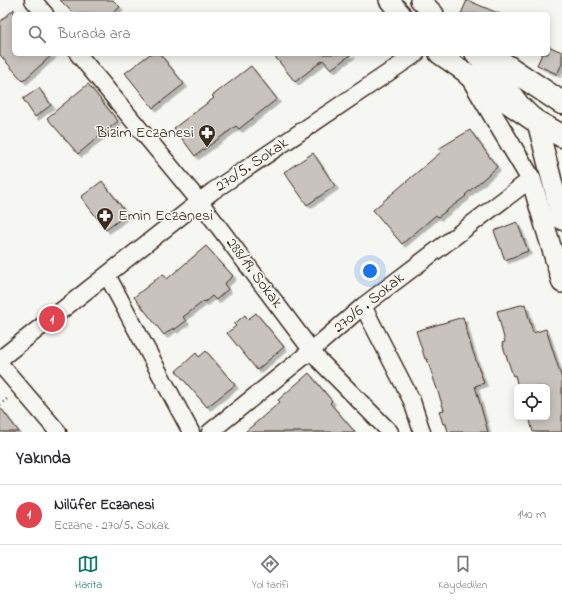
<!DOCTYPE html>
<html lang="tr">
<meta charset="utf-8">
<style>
:root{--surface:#fff;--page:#f7f7f7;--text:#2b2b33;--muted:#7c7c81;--line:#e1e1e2;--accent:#0f766e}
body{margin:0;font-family:"Indie Flower",sans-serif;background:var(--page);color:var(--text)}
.controls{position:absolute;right:12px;bottom:12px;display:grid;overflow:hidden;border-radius:6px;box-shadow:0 2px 10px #0003}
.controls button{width:36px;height:36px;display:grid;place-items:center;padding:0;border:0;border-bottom:1px solid var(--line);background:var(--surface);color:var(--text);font:20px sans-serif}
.you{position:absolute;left:370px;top:271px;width:14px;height:14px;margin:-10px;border:3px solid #fff;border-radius:50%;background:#1a73e8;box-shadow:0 0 0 6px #1a73e833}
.badge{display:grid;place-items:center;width:26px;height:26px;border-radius:50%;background:var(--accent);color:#fff;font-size:13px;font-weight:700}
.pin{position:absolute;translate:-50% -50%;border:2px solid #fff;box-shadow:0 1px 4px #0006}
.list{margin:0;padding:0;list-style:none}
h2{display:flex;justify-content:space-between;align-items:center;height:52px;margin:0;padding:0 16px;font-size:17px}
h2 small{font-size:13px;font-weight:400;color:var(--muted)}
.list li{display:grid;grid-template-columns:26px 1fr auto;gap:12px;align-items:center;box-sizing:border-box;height:60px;padding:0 16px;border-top:1px solid var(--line)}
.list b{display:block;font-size:15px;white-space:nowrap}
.list p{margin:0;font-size:13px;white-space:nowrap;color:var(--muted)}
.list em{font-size:13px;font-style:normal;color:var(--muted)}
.icon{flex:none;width:22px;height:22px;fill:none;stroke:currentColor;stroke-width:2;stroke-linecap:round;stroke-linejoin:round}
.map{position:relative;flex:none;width:562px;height:432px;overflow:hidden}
.search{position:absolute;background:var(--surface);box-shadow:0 2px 10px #0003;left:12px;right:12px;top:12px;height:44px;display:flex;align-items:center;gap:10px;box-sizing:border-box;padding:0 14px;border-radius:6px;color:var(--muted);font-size:15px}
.sheet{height:112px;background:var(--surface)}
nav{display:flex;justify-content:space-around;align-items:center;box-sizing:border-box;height:56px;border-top:1px solid var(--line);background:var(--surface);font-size:11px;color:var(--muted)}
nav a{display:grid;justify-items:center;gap:2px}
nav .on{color:var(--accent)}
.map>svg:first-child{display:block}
.building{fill:#c8c3be;stroke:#3b2a1e;filter:url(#shadow)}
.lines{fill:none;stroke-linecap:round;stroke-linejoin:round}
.minor-casing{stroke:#3b2a1e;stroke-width:19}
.tertiary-casing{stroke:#3b2a1e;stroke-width:22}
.secondary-casing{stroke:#3b2a1e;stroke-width:25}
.path{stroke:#3b2a1e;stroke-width:2.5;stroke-dasharray:1 3;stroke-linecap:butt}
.minor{stroke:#f6f6f2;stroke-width:16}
.tertiary{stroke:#f6f6f2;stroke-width:19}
.secondary{stroke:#f6f6f2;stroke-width:22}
.labels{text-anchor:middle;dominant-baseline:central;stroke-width:3;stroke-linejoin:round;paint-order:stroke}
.poi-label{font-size:16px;fill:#3b2a1e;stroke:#f6f6f2;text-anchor:end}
.street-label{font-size:16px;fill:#3b2a1e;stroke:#f6f6f2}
</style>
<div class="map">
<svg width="562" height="432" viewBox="0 0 562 432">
<defs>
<filter id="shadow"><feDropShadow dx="3.5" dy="3.5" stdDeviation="0" flood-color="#0004"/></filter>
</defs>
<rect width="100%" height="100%" fill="#f6f6f2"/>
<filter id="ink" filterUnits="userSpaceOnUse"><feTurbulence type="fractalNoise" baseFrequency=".025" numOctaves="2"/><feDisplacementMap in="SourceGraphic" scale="8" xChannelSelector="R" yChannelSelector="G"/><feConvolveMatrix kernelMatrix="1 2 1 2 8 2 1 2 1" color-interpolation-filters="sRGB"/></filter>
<g filter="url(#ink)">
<!-- building -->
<g class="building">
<polygon points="60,0 113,0 120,7 112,14 74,14"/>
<polygon points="467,0 500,14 461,14"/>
<polygon points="14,9 14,54 53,54 23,81 0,55 0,22"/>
<polygon points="548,46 562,52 562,64 557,74 537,65 542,54 548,54"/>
<polygon points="150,54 160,54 184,84 153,108 125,73"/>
<polygon points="273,54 352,54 331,69 323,60 295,82"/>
<polygon points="251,66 277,99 239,129 236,126 195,156 174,128 214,98 212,96"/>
<polygon points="88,84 118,121 78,154 47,118"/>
<polygon points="39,88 51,105 35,117 23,99"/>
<polygon points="470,130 497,167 465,195 466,196 438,217 436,215 402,244 373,210 441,152 438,149"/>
<polygon points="313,153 335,186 307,205 284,172"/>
<polygon points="102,181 127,214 106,230 81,197"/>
<polygon points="517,222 528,251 505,260 494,231"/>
<polygon points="206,246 233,276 224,284 228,289 216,300 212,296 205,302 204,301 183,317 186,321 174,330 173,328 164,335 134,297 163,274 167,279"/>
<polygon points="525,304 533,333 546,329 562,379 562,432 533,432 529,417 547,417 547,387 518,387 515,375 513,376 502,343 505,342 497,311"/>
<polygon points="256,313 284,347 257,370 227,333 236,326 234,324 245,315 248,319"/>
<polygon points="463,317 471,346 484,383 475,386 488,432 448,432 446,424 443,424 439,411 444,410 427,359 425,359 416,331"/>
<polygon points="206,351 235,385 207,407 176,371 196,353 199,357"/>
<polygon points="309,373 332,401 330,403 355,432 245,432 280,402 278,400"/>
<polygon points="0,407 19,432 0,432"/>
</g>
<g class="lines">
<defs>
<g id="minor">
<polyline points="33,0 45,14"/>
<polyline points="78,54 200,202 318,359 390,432"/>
<polyline points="107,275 191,432"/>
<polyline points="363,306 412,401 422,432"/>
<polyline points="0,359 213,191 416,54"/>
<polyline points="0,364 58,432"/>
<polyline points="210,432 312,350 363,306 531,179"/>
</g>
<g id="tertiary">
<polyline points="389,0 401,14"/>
<polyline points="420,0 434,14"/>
<polyline points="439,54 469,75 531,179 562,283"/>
<polyline points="475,54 497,74 520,105 537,122 562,220"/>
</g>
<g id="secondary">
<polyline points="489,54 562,103"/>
<polyline points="469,75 537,122 562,136"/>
</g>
</defs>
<!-- minor casing -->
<use href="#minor" class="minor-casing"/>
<!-- tertiary casing -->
<use href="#tertiary" class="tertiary-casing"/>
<!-- secondary casing -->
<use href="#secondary" class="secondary-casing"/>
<!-- path -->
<polyline class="path" points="0,405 8,398"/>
<!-- minor -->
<use href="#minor" class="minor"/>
<!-- tertiary -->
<use href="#tertiary" class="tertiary"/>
<!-- secondary -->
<use href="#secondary" class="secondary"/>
</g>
</g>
<!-- icons -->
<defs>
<symbol id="pharmacy-pin" viewBox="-11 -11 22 30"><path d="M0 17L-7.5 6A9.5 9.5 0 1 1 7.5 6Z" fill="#3b2a1e" stroke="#f6f6f2"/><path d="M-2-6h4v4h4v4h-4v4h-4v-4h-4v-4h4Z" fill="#fff"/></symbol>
</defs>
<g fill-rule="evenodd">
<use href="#pharmacy-pin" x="197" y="123" width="20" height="27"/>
<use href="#pharmacy-pin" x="95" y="206" width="20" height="27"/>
</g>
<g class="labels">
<!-- poi labels -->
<g class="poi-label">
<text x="194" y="133">Bizim Eczanesi</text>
<text x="118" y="216" text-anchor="start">Emin Eczanesi</text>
</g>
<!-- street labels -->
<g class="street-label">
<text transform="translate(252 165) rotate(-34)">270/5. Sokak</text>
<text transform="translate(254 273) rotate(53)">288/19. Sokak</text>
<text transform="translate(369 303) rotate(-39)">270/6 . Sokak</text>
</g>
</g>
</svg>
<div class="controls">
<button><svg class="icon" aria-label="locate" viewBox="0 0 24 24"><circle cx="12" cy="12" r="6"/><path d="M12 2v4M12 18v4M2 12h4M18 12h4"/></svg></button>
</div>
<div class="you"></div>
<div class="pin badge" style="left:52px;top:319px;background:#e0444e">1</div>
<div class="search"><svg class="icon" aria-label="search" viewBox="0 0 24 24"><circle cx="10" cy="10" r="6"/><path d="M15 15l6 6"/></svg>Burada ara</div>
</div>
<section class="sheet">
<h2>Yakında<small></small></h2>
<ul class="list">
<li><span class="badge" style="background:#e0444e">1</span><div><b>Nilüfer Eczanesi</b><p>Eczane · 270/5. Sokak</p></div><em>140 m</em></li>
</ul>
</section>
<nav>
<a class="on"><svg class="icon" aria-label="map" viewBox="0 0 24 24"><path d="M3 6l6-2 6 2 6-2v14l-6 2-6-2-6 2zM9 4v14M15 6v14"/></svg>Harita</a>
<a><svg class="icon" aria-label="directions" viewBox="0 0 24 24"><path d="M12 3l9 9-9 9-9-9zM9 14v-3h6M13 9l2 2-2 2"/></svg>Yol tarifi</a>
<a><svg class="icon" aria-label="saved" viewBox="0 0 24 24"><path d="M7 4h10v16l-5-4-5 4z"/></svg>Kaydedilen</a>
</nav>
